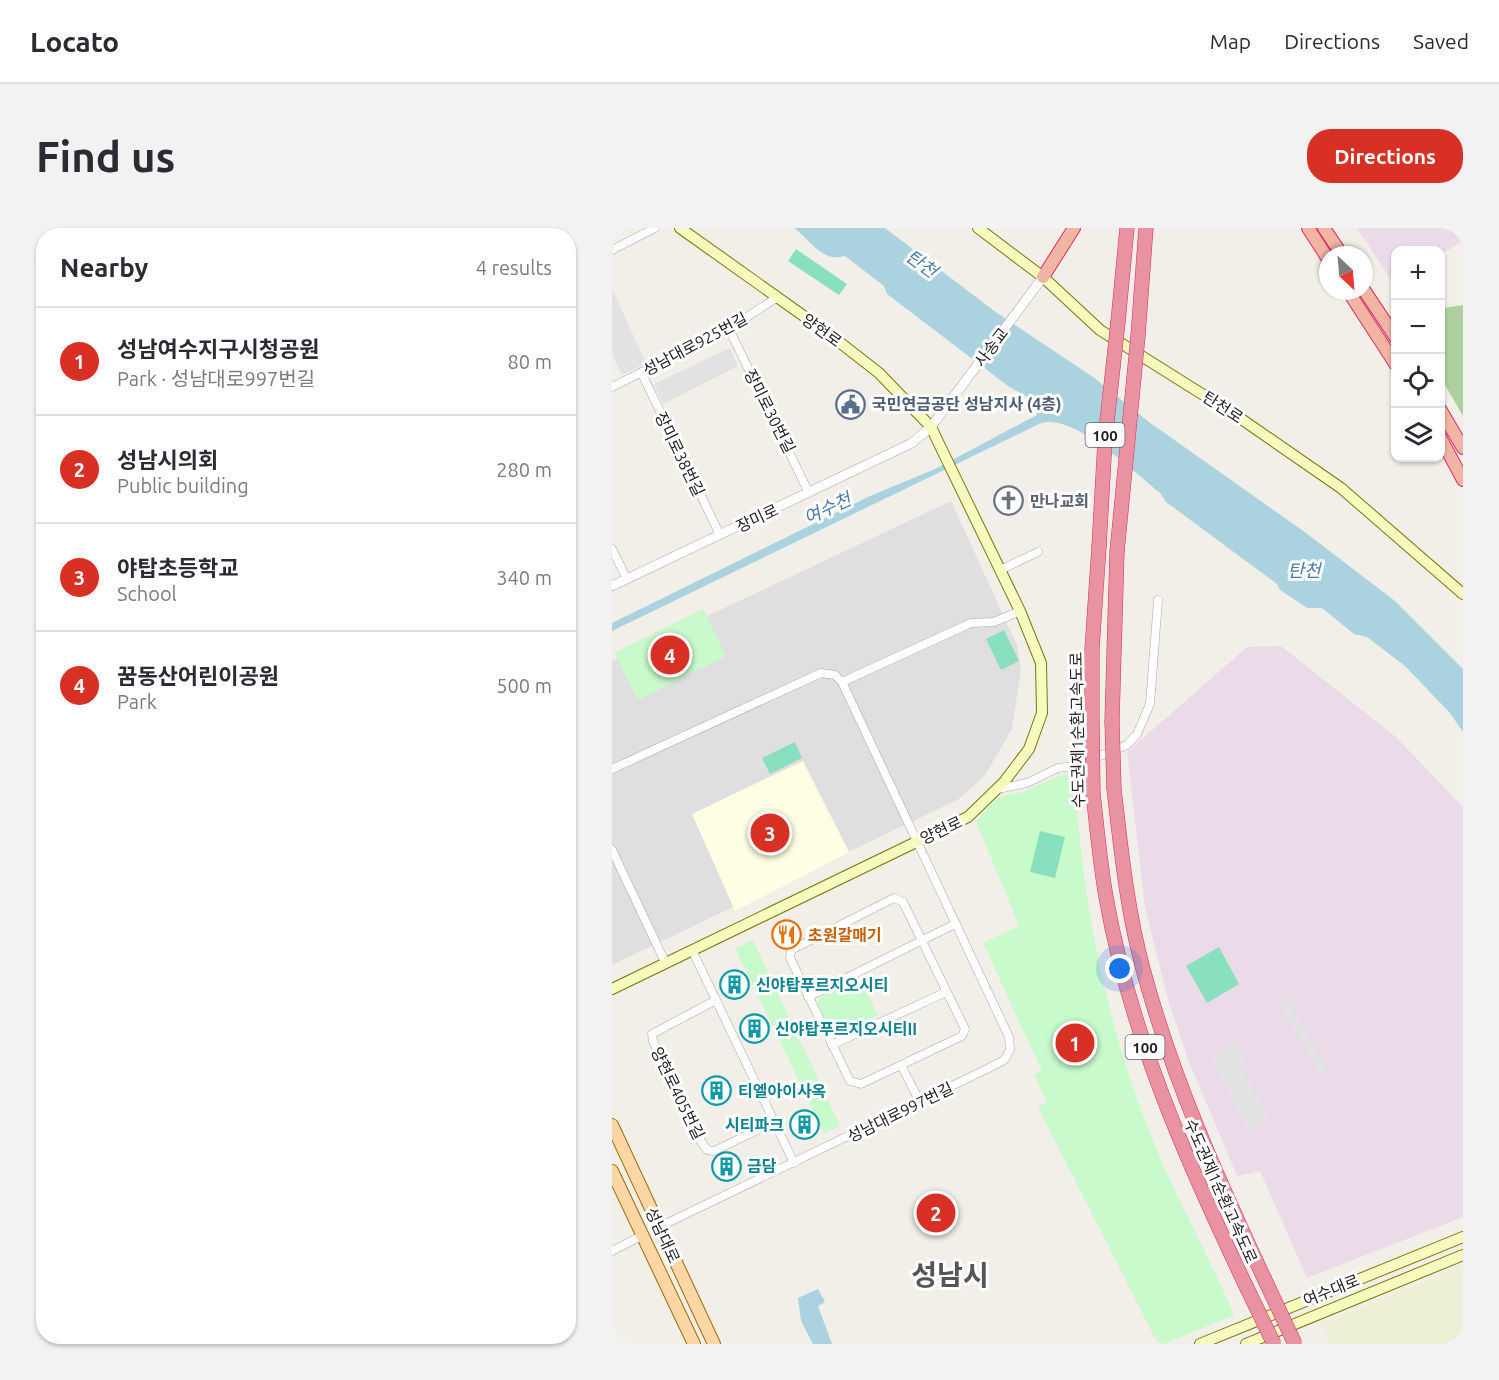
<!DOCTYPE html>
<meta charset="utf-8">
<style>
:root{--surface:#fff;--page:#f2f2f3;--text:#2b2b33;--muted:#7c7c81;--line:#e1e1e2;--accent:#d93025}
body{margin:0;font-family:Ubuntu,"Noto Sans KR",sans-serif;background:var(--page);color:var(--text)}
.controls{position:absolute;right:18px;top:18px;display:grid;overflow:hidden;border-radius:12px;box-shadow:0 2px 4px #0004}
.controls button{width:54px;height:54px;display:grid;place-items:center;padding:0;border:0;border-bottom:2px solid var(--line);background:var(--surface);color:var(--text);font:30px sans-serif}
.compass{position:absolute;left:707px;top:18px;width:54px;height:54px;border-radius:50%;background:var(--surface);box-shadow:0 2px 4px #0004;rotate:154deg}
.you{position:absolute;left:508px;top:741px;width:21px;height:21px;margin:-15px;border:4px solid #fff;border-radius:50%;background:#1a73e8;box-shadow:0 0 0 9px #1a73e833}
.badge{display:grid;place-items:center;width:39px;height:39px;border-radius:50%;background:var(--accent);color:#fff;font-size:20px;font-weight:700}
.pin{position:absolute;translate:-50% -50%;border:3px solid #fff;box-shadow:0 2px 6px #0006}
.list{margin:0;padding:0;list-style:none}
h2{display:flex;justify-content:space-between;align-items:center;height:78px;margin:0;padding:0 24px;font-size:26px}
h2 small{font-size:20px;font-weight:400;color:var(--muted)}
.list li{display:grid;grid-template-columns:39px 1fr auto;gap:18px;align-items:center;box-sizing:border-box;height:108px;padding:0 24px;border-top:2px solid var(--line)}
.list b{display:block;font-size:22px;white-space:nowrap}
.list p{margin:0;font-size:20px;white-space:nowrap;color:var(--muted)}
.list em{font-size:20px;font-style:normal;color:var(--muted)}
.icon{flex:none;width:33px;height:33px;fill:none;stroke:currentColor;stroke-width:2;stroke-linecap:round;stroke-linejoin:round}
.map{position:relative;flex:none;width:851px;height:1116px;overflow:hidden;border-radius:24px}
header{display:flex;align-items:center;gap:36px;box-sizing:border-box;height:84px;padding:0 30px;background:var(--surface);border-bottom:2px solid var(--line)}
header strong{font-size:28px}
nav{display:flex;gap:33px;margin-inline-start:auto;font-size:21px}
.intro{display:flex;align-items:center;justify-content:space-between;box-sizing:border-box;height:144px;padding:0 36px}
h1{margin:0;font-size:42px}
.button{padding:15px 27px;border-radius:24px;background:var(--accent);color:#fff;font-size:21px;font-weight:700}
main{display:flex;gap:36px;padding:0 36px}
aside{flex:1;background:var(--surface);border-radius:24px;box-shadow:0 2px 4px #0004}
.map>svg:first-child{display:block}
.residential{fill:#e0dfdf}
.industrial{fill:#ebdbe8}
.education{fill:#ffffe5}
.farmland{fill:#eef0d5}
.forest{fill:#add19e}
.park{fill:#c8facc}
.pitch{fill:#88e0be}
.parking{fill:#e2e2e2}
.water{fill:#aad3df}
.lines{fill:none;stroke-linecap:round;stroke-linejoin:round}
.minor-casing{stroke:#a9a9a9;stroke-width:9}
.tertiary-casing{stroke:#a9a9a9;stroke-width:10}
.secondary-casing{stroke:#707d05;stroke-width:12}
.primary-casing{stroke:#a06b00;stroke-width:14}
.trunk-casing{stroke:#dc2a67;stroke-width:14}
.motorway-casing{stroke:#dc2a67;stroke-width:15}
.minor{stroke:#fff;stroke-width:8}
.tertiary{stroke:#fff;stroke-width:9}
.secondary{stroke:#f7fabf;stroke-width:10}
.primary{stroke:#fcd6a4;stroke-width:12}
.trunk{stroke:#f2b4a3;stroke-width:12}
.motorway{stroke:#e892a2;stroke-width:14}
.motorway-bridge-casing{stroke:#dc2a67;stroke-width:15;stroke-linecap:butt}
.motorway-bridge{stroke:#e892a2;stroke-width:14}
.labels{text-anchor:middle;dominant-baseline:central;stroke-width:6;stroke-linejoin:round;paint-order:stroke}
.shield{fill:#fff;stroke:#646464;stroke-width:1.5}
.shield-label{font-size:15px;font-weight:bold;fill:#222}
.street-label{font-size:16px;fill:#222;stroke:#fff}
.service-label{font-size:16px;font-weight:bold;fill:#4e5e75;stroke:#fff;text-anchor:start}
.worship-label{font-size:16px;font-weight:bold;fill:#5b616d;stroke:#fff;text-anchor:start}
.food-label{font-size:16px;font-weight:bold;fill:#c56008;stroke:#fff;text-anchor:start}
.culture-label{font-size:16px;font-weight:bold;fill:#0d838f;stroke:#fff;text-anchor:start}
.water-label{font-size:18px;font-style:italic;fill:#4a7aab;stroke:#fff}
.town-label{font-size:28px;font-weight:bold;fill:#555;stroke:#fff}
</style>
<header>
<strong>Locato</strong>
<nav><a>Map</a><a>Directions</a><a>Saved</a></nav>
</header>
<div class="intro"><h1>Find us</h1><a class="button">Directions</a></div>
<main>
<aside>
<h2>Nearby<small>4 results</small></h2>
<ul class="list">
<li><span class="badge">1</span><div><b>성남여수지구시청공원</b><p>Park · 성남대로997번길</p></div><em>80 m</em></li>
<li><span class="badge">2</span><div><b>성남시의회</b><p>Public building</p></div><em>280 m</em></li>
<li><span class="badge">3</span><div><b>야탑초등학교</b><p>School</p></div><em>340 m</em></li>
<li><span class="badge">4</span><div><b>꿈동산어린이공원</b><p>Park</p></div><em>500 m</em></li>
</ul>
</aside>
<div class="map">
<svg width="851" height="1116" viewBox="0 0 851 1116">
<rect width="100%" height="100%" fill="#f2efe9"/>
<!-- residential -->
<polygon class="residential" points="339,273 405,417 409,442 400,501 373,547 347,571 0,737 0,433"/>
<!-- industrial -->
<g class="industrial">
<polygon points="745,0 851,0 851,12 829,27 828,22 784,22 782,56"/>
<polygon points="669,418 784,509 851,579 851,989 695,1050 648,943 625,948 577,834 556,772 533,679 515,524 635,419"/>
</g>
<!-- education -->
<polygon class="education" points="191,533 237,624 123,683 80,586"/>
<!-- farmland -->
<polygon class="farmland" points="850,1038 851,1116 719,1116 710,1096"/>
<!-- forest -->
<polygon class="forest" points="851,77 851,188 829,150 829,84 832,80"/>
<!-- park -->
<g class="park">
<polygon points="91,381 114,428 26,472 2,425"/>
<path d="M463,546C469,673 495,800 543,918C567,976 598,1030 622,1087L552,1116L545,1114L426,879L435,874L422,847L430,843L371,715L407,698L364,593L383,572L391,568L408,565L450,547Z"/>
<polygon points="141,712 228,898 212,905 123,720"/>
<polygon points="247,750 266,787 226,807 220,805 205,775 208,769"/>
</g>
<!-- pitch -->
<g class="pitch">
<polygon points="184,21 235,56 227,67 176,33"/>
<polygon points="392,402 407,433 389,442 374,411"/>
<polygon points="183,514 190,530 158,546 150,530"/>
<polygon points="428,603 453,609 443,650 418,644"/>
<polygon points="607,719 627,756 595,775 574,738"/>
</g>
<!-- parking -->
<g class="parking">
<polygon points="0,61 34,135 10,147 0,126"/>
<polygon points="118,120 126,138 51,176 42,156"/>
<polygon points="676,773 715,841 708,846 668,777"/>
<polygon points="624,815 634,833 628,837 658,892 636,904 599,830"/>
</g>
<!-- water -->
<g class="water">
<path d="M182,0H273L385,85L481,149L537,194L694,305L783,373L851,441V504L838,485L793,438L755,409L742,406L710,380H695L668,362L665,356L554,274L548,265C523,245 459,182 427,196L0,403V395L258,268L323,241L425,187L422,173L396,158L275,66L272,58L233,28C209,35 198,11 182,0Z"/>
<polygon points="206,1061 213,1074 206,1078 220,1116 201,1116 189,1093 186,1070"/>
</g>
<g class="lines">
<defs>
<g id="minor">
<polyline points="0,22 43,0"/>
<polyline points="117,101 197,265"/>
<polyline points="29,144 108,307"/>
<polyline points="0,159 117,101 164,70"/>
<polyline points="0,321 15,351"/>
<polyline points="388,342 426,324"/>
<polyline points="0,541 209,445 223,447 230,454 359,395 382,394 408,383"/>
<polyline points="386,561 415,555 446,540 463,538 515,517 525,506 538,476 546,372"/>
<polyline points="0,622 53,734"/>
<polygon points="282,670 291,674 353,801 350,808 249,856 238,853 178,730 179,722"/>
<polyline points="80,722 182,935"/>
<polyline points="196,769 343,696"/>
<polyline points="104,772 40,806 41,813 90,915 95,922 102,923 162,894"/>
<polyline points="220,817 334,764"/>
<polyline points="289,837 308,874"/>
<polyline points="47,999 377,840 392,832 398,822 397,809 230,454"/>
<polyline points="0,1023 31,1007"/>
</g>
<polyline id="tertiary" points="0,358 300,215 319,199 431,49"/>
<g id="secondary">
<polyline points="366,0 431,49 488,102 625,188 729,260 851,366"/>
<polyline points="0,761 356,589 392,554 417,521 430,485 429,435 408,383 330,222 319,199 267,145 217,106 68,0"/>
<polyline points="588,1116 851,1009"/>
<polyline points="634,1116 851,1027"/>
</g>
<g id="primary">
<polyline points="0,897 102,1116"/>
<polyline points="0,943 82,1116"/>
</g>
<g id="trunk">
<polyline points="696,0 716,31"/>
<polyline points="712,0 730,27"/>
<polyline points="431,49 462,0"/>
<polyline points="752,62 784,110"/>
<polyline points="736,63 784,137"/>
<polyline points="828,181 851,220"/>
<polyline points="828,209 851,252"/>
</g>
<g id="motorway">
<polyline points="506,94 515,0"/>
<polyline points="526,108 534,0"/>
<polyline points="500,493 505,324"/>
<polyline points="480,494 480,421 487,319"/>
<path d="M502,561C509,621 515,682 531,741C560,849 605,949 652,1050"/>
<path d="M481,565C485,600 488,635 494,669C518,806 575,934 634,1058"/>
</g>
</defs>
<!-- minor casing -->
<use href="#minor" class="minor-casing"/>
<!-- tertiary casing -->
<use href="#tertiary" class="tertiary-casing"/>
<!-- secondary casing -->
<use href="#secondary" class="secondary-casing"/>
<!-- primary casing -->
<use href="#primary" class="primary-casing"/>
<!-- trunk casing -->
<use href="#trunk" class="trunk-casing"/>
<!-- motorway casing -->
<use href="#motorway" class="motorway-casing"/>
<!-- minor -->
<use href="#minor" class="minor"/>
<!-- tertiary -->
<use href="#tertiary" class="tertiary"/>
<!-- secondary -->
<use href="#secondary" class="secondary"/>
<!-- primary -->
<use href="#primary" class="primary"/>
<!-- trunk -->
<use href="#trunk" class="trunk"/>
<!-- motorway -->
<use href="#motorway" class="motorway"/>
<defs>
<g id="motorway-bridge">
<polyline points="487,319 493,212 506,94"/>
<polyline points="505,324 526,108"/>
<polyline points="500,493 502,561"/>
<polyline points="480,494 481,565"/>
<polyline points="652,1050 683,1116"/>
<polyline points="634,1058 662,1116"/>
</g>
</defs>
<!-- motorway-bridge casing -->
<use href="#motorway-bridge" class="motorway-bridge-casing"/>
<!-- motorway-bridge -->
<use href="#motorway-bridge" class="motorway-bridge"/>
</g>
<!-- icons -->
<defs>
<symbol id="civic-ring" viewBox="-11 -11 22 22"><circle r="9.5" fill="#fff" stroke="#5c6f8a" stroke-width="1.5"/><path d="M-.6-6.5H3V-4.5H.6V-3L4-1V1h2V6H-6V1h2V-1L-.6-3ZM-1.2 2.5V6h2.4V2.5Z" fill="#5c6f8a"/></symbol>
<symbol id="church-ring" viewBox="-11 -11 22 22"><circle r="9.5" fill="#fff" stroke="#6b7280" stroke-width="1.5"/><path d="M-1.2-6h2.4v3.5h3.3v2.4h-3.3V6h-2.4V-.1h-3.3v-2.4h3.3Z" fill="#6b7280"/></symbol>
<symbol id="restaurant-ring" viewBox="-11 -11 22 22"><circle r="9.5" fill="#fff" stroke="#e8710a" stroke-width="1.5"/><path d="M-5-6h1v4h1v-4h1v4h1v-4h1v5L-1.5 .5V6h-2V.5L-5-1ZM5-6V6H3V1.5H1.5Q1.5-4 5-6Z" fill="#e8710a"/></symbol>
<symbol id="building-ring" viewBox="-11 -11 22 22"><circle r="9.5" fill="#fff" stroke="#0f9aa8" stroke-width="1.5"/><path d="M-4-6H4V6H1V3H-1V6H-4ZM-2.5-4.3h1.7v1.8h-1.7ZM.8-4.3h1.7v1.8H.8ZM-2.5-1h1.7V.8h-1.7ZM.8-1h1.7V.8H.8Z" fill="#0f9aa8"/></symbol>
</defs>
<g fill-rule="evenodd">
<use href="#civic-ring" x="222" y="160" width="33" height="33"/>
<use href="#church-ring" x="380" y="256" width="33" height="33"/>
<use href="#restaurant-ring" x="158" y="690" width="33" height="33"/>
<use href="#building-ring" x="106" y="740" width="33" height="33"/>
<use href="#building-ring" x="126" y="784" width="33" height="33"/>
<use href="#building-ring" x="88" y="846" width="33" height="33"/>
<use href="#building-ring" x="176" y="880" width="33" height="33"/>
<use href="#building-ring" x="98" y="922" width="33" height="33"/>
</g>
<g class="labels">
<!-- shield labels -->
<g class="shield">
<rect x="473.5" y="195" width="39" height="24" rx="4.5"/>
<rect x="513.5" y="807" width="39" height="24" rx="4.5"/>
</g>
<g class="shield-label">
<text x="493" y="207">100</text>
<text x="533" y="819">100</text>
</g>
<!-- street labels -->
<g class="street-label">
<text transform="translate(210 102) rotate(36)">양현로</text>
<text transform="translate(83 116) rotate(-28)">성남대로925번길</text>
<text transform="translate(379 119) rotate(-53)">사송교</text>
<text transform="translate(611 179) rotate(33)">탄천로</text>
<text transform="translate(158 183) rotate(63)">장미로30번길</text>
<text transform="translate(68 226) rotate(64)">장미로38번길</text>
<text transform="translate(145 290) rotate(-25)">장미로</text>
<text transform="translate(465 502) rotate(-91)">수도권제1순환고속도로</text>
<text transform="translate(329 602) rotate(-25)">양현로</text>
<text transform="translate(66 865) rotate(64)">양현로405번길</text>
<text transform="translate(288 884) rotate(-26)">성남대로997번길</text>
<text transform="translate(609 963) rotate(66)">수도권제1순환고속도로</text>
<text transform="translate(51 1007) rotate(65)">성남대로</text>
<text transform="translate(719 1062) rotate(-22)">여수대로</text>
</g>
<!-- service labels -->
<g class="service-label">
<text x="260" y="176">국민연금공단 성남지사 (4층)</text>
</g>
<!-- worship labels -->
<g class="worship-label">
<text x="418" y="273">만나교회</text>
</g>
<!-- food labels -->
<g class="food-label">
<text x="196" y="707">초원갈매기</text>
</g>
<!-- culture labels -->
<g class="culture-label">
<text x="144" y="757">신야탑푸르지오시티</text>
<text x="163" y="801">신야탑푸르지오시티II</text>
<text x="126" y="863">티엘아이사옥</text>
<text x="172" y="897" text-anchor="end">시티파크</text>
<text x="135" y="938">금담</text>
</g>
<!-- water labels -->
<g class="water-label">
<text transform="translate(310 35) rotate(36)">탄천</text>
<text transform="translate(215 280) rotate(-25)">여수천</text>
<text x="692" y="342">탄천</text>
</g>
<!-- town labels -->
<g class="town-label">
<text x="338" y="1046">성남시</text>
</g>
</g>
</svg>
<div class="controls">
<button>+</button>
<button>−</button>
<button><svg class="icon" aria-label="locate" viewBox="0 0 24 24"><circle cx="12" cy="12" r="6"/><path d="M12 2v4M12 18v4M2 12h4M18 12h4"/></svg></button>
<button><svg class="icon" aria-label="layers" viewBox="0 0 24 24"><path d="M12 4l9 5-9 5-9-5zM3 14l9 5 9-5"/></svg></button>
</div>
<svg class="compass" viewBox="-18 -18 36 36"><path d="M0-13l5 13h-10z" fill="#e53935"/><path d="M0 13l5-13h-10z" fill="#7c7c81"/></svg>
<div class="you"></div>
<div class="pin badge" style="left:463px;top:815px">1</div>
<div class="pin badge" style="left:324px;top:985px">2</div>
<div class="pin badge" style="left:158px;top:605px">3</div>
<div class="pin badge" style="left:58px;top:427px">4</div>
</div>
</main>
